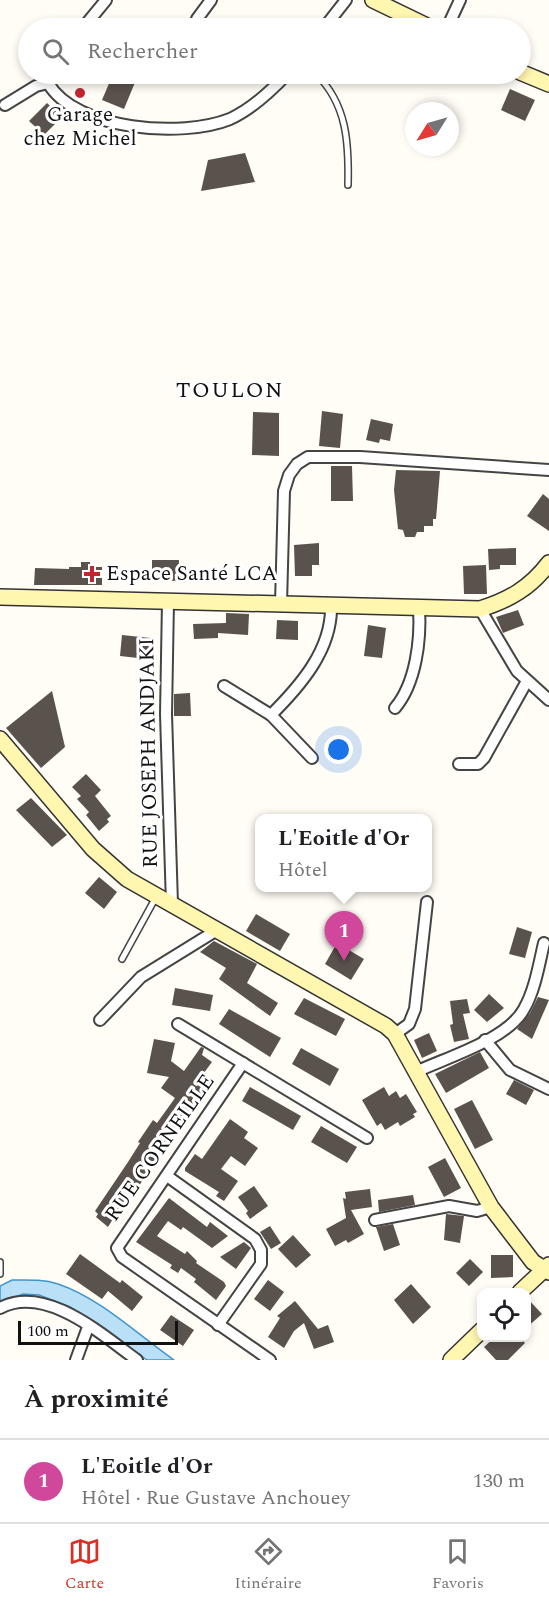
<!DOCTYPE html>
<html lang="fr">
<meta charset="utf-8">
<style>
:root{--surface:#fff;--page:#f2f2f2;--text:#202124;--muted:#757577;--line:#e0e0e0;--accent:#d93025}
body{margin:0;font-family:Spectral,serif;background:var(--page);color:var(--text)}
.controls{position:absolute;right:18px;bottom:18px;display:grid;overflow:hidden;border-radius:12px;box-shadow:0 3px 9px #0003}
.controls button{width:54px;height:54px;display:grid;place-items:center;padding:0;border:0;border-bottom:2px solid var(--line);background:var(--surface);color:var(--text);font:30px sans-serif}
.compass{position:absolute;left:405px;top:102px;width:54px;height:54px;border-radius:50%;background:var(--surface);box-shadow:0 3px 9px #0003;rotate:233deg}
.scale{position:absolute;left:18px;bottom:15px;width:160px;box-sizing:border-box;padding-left:6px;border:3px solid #111;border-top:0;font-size:16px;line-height:21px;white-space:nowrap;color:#111;-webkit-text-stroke:4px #fff;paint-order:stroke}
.you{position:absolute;left:339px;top:750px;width:21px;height:21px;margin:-15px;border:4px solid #fff;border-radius:50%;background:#1a73e8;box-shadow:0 0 0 9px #1a73e833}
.badge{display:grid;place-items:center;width:39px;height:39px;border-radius:50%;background:var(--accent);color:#fff;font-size:20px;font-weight:700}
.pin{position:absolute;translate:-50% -50px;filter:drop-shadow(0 2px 3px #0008)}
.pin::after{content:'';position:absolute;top:32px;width:21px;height:18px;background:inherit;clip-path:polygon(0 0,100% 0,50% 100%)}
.popup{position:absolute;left:255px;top:814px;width:177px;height:78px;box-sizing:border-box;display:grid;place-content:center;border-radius:12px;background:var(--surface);filter:drop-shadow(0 2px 4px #0005);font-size:20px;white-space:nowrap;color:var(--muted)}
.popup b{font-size:22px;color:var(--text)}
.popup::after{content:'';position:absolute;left:50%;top:100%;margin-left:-12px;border:12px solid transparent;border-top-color:var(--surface)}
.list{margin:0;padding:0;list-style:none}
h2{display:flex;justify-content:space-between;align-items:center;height:78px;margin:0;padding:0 24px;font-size:26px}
h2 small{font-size:20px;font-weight:400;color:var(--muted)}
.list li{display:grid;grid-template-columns:39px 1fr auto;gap:18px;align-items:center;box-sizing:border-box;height:84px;padding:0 24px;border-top:2px solid var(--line)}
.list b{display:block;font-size:22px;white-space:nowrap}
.list p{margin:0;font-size:20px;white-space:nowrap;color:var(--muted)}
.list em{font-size:20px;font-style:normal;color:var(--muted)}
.icon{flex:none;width:33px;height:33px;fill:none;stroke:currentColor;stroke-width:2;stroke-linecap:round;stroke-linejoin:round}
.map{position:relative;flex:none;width:549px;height:1360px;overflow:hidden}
.search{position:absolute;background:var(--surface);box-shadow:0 3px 9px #0003;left:18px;right:18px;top:18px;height:66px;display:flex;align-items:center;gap:15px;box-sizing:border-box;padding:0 21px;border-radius:33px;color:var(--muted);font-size:22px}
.sheet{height:162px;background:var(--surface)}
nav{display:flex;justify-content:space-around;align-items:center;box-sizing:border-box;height:84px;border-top:2px solid var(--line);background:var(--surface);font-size:16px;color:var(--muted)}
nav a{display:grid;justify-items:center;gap:3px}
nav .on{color:var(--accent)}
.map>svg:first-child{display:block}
.water{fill:#b9e0f7;stroke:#3f96cf;stroke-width:1.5}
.building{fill:#5a524d}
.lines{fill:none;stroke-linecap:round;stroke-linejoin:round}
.lane-casing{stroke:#444;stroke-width:8}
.street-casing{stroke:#444;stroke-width:14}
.secondary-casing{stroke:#333;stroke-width:18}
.lane{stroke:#fff;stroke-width:5}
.street{stroke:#fff;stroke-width:10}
.secondary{stroke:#fff6b0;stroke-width:15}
.poi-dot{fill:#c4262e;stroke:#fff;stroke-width:2}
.labels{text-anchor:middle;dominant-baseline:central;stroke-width:6;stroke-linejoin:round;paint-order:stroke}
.poi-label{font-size:21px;fill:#111;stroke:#fff}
.street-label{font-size:21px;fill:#111;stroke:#fff}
.neighbourhood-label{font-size:22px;letter-spacing:1.5px;fill:#111;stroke:#fff}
</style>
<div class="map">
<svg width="549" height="1360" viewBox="0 0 549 1360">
<rect width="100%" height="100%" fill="#fffdf5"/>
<!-- water -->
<path class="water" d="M12,1280C27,1280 43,1279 58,1284C100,1298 138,1335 174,1360H147L70,1307L39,1295L23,1294L0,1303V1286Z"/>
<!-- building -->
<g class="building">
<polygon points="113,74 136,80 124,109 102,100"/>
<polygon points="510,89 535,100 525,121 501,110"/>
<polygon points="47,103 62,117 44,135 29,121"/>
<polygon points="245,153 255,182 201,191 208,160"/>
<polygon points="322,411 343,414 340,448 319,446"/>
<polygon points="253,412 279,413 279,456 252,455"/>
<polygon points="371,419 393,424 390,441 380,439 379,443 366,440"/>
<polygon points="331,466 352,466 353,501 331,501"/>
<polygon points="396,470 440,471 436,519 433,519 433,526 424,526 424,532 417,532 415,537 405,537 403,530 398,529 394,490"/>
<polygon points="543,494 549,499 549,531 527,516"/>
<polygon points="319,543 319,565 312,565 312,576 295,576 294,545"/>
<polygon points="516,548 516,565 500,565 500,569 489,570 488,549"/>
<polygon points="152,560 179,560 178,581 152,580"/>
<polygon points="81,562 90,562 90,567 102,567 102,585 34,585 35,568 69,569 69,567 81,567"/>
<polygon points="486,565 487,594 464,594 463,566"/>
<polygon points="518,610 524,625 503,633 496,617"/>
<polygon points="226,613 249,614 248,635 218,633 218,638 194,639 193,624 226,623"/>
<polygon points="277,620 298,621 298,640 276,639"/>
<polygon points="368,625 386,628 382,658 364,656"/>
<polygon points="122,635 150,638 147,659 120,656"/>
<polygon points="52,691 65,747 41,768 6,728"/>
<polygon points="190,693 191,716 174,716 174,694"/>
<polygon points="86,774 101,790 95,796 111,816 107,819 109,822 99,831 86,815 89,812 77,799 81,796 72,787"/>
<polygon points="31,798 67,835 52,847 16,810"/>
<polygon points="99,877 117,892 104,909 85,893"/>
<polygon points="256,914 290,934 280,951 246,931"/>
<polygon points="517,927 532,932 525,958 509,954"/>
<polygon points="214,941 257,964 247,983 278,1003 270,1016 219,979 226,968 200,952"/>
<polygon points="337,943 364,959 351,980 325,964"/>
<polygon points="175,988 213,995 210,1011 172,1005"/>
<polygon points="489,994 504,1008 487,1022 474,1010"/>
<polygon points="538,997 549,1000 532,1039 517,1029 530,1013"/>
<polygon points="304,998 345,1019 336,1036 294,1014"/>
<polygon points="467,999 470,1013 463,1014 469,1039 454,1042 450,1025 453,1024 450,1001"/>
<polygon points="229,1009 281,1038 270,1057 219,1024"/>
<polygon points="429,1033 437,1051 422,1058 414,1040"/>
<polygon points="154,1039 175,1043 171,1061 184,1071 201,1047 204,1048 202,1055 212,1062 198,1081 209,1089 192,1111 190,1109 180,1121 171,1134 173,1135 170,1140 172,1142 150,1168 133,1196 129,1193 108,1227 96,1217 98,1214 95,1211 128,1162 140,1143 138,1142 153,1120 157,1123 175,1098 161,1088 169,1077 147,1073"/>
<polygon points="301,1048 339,1069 330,1086 292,1064"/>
<polygon points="480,1052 489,1068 446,1093 435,1074"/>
<polygon points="514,1080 534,1090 526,1105 506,1094"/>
<polygon points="250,1087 301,1116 293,1130 242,1101"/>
<polygon points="384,1087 389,1096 396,1091 400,1098 406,1094 417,1112 413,1114 415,1117 400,1126 398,1122 385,1130 381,1123 377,1126 362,1100"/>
<polygon points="472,1100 493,1140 475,1149 454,1109"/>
<polygon points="230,1119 248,1132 244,1138 258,1148 245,1166 231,1156 221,1169 238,1181 224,1201 216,1196 219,1192 185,1171 185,1168 195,1154 202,1159"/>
<polygon points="321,1126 357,1147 347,1163 311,1142"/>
<polygon points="445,1158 461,1188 444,1197 428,1167"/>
<polygon points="254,1186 268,1206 250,1219 246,1213 248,1211 238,1197"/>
<polygon points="370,1189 372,1207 351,1210 364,1234 348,1243 346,1240 335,1246 326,1229 346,1218 343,1198 346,1199 345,1192"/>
<polygon points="413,1195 415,1205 379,1212 378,1200"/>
<polygon points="169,1198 207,1227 210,1222 228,1236 212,1248 183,1227 181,1230 168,1221 157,1236 185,1254 187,1251 197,1261 196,1263 224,1282 226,1286 216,1300 194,1282 196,1279 181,1268 178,1273 170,1268 172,1265 136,1242"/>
<polygon points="446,1214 464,1216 460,1243 444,1240"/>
<polygon points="393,1224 400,1245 384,1251 376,1227"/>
<polygon points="270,1226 281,1243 271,1249 260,1232"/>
<polygon points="293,1235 311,1255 296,1268 278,1249"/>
<polygon points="244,1242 251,1248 236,1269 220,1257"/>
<polygon points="80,1254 120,1283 122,1280 143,1297 132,1311 108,1291 102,1299 66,1274"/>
<polygon points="491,1255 513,1255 513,1277 491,1278"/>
<polygon points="470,1259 483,1272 469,1286 456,1273"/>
<polygon points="268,1280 284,1292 270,1311 254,1299"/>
<polygon points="411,1284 431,1307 413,1324 394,1300"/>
<polygon points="527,1298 542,1314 526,1328 526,1299"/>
<polygon points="295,1301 318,1329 328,1325 334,1342 314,1349 304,1323 294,1331 284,1348 268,1337 280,1318 277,1316"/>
<polygon points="171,1315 194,1330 183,1346 160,1330"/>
<polygon points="494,1338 520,1338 525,1343 508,1360 496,1360 484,1347"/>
</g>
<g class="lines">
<defs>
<g id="lane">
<path d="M316,74C347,104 349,143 348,185"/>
<polyline points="122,959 156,897"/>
<polyline points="0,1262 0,1274"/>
</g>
<g id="street">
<polyline points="83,28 106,0"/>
<polyline points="195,28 197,19 211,0"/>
<polyline points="324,28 346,0"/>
<polyline points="447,28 460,0"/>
<path d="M50,74L48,83C76,131 183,138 230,119C252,109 271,91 287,74"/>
<polyline points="5,105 36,86 48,83"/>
<polyline points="168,601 166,714 172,904"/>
<polyline points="281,604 284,491 289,475 297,464 308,457 360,457 549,470"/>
<polyline points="480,609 517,671 549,700"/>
<path d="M224,686L271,715C300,686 332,650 331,606"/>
<path d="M395,708C416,683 421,640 419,608"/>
<polyline points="271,715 312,758"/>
<polyline points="459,764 478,764 484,758 527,681"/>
<polyline points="100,1020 141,977 217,930"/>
<polyline points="178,1024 367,1138"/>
<polyline points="395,1034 409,1024 415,1009 427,902"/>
<polyline points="485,1040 510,1070 549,1089"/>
<polyline points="243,1063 117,1248 122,1257 270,1360"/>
<path d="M418,1071C448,1057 508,1039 524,1009C535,990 539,964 544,943"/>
<polyline points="167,1176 255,1239 261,1250 261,1264 218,1325"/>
<polyline points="375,1220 449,1206 477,1211 491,1207"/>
<path d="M0,1308C46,1284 102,1335 137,1360"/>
<polyline points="76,1360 88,1327"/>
</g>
<g id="secondary">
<polyline points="373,0 431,28"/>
<polyline points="520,72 549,84"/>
<path d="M0,597L480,609C509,600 530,588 549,563"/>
<polyline points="0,739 93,849 127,879 386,1026 395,1034 491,1207 533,1262 549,1272"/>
<polyline points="520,1292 549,1265"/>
<polyline points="451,1360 482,1330"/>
</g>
</defs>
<!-- lane casing -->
<use href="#lane" class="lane-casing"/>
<!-- street casing -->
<use href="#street" class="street-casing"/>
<!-- secondary casing -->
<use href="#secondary" class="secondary-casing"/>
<!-- lane -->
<use href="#lane" class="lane"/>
<!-- street -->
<use href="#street" class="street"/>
<!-- secondary -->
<use href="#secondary" class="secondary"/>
</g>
<!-- markers -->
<g class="poi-dot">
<circle cx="80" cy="93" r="6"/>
<path d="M89 565h6v6h6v6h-6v6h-6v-6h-6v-6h6z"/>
</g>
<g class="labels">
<!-- poi labels -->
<g class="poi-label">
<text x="80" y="115">Garage<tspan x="80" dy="24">chez Michel</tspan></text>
<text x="106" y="574" text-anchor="start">Espace Santé LCA</text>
</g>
<!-- street labels -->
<g class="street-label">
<text transform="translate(149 753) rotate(-91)">RUE JOSEPH ANDJAKI</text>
<text transform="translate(160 1148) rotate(-55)">RUE CORNEILLE</text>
</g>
<!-- neighbourhood labels -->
<g class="neighbourhood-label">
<text x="230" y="390">TOULON</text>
</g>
</g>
</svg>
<div class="controls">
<button><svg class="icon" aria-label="locate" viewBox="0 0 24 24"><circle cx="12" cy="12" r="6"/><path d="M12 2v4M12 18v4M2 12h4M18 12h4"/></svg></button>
</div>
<svg class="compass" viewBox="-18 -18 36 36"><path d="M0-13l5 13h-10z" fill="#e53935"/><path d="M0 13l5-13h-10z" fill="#757577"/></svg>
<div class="scale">100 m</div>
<div class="you"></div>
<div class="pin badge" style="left:344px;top:961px;background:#d1479c">1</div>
<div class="popup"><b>L'Eoitle d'Or</b>Hôtel</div>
<div class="search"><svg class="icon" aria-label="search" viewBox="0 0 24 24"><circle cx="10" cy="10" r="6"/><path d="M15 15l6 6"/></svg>Rechercher</div>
</div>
<section class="sheet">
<h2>À proximité<small></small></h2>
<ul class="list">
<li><span class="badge" style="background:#d1479c">1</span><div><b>L'Eoitle d'Or</b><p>Hôtel · Rue Gustave Anchouey</p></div><em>130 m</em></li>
</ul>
</section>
<nav>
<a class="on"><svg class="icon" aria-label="map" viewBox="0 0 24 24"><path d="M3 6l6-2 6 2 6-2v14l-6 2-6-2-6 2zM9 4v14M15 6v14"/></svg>Carte</a>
<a><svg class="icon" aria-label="directions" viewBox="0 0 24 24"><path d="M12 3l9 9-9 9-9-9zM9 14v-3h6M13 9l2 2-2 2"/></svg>Itinéraire</a>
<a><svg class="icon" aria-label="saved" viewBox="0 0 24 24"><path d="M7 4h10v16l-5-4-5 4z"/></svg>Favoris</a>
</nav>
